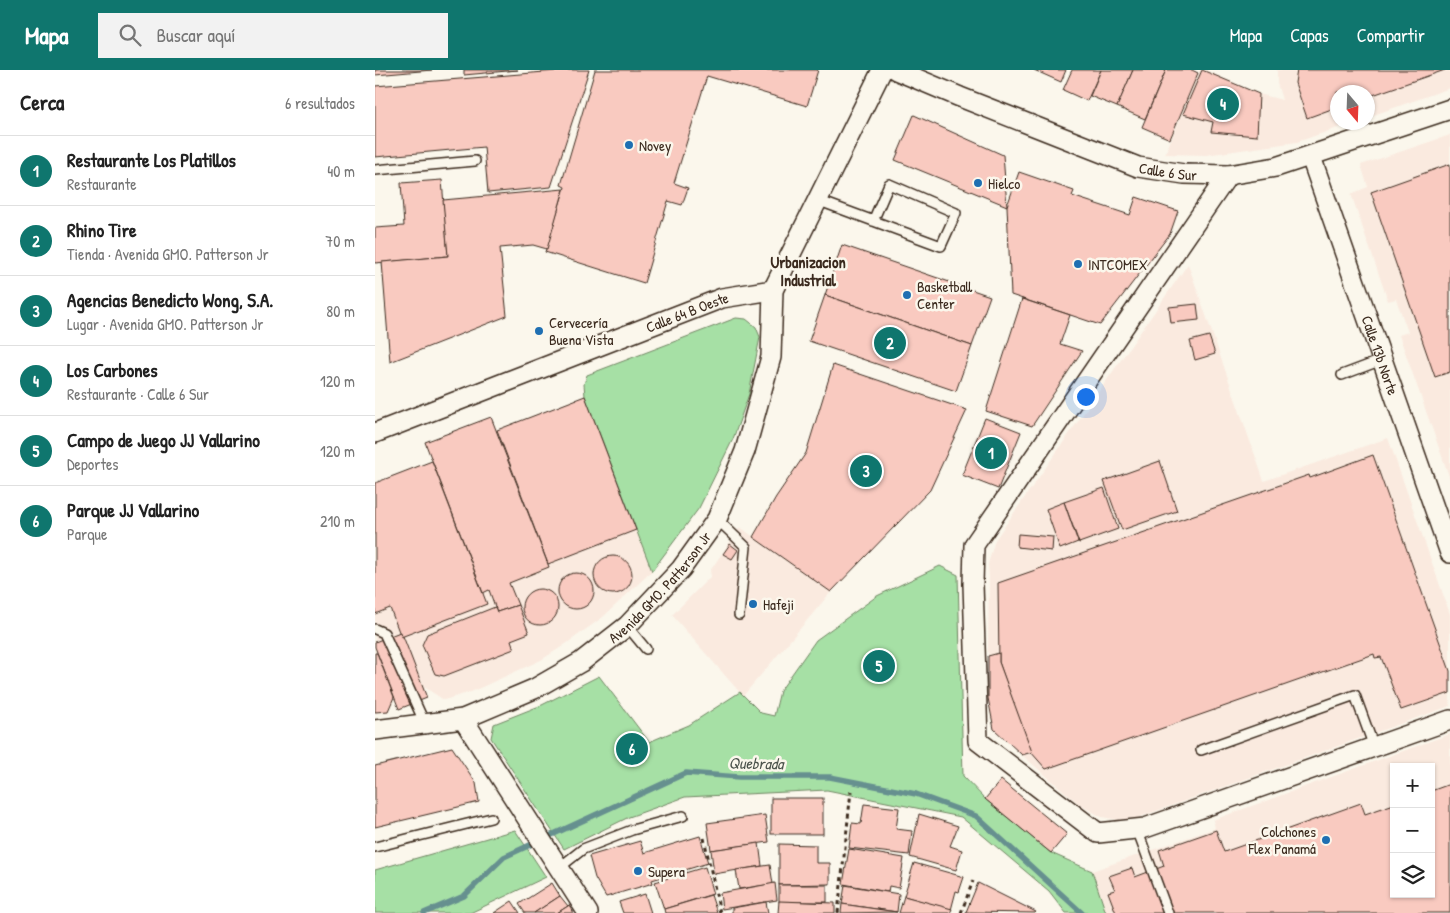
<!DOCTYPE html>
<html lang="es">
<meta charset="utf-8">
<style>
:root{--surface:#fff;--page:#f2f2f2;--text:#222;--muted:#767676;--line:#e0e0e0;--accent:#0f766e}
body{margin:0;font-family:"Patrick Hand",sans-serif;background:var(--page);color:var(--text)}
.controls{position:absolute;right:15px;bottom:15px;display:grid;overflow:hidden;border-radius:0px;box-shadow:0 1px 4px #0004}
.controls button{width:45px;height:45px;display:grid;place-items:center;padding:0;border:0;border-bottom:1px solid var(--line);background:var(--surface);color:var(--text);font:25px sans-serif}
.compass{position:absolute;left:955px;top:15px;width:45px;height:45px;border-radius:50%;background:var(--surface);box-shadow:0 1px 4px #0004;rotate:161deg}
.you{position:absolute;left:710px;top:326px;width:18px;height:18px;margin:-12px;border:4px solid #fff;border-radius:50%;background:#1a73e8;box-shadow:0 0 0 8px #1a73e833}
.badge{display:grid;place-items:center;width:32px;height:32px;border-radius:50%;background:var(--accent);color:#fff;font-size:16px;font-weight:700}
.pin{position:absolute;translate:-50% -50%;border:2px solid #fff;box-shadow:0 1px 5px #0006}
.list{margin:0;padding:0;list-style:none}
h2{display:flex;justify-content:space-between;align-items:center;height:65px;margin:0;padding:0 20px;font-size:21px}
h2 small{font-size:16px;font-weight:400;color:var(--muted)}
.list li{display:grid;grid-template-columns:32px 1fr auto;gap:15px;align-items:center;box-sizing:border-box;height:70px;padding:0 20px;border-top:1px solid var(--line)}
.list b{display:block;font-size:19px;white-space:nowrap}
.list p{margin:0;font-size:16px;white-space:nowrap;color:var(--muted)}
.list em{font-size:16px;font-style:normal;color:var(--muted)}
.icon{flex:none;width:28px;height:28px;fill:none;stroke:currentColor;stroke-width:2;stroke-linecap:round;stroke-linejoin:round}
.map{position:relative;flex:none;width:1075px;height:843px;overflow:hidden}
header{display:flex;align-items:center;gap:30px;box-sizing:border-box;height:70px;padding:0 25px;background:var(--accent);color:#fff}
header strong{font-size:24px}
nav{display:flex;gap:28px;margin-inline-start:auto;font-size:18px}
.search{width:350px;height:45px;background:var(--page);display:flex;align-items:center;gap:12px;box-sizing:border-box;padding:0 18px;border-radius:0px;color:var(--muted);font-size:19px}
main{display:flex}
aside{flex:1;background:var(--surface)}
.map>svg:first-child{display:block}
.built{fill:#faeadf;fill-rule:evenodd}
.green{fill:#a6e0a5;stroke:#708562}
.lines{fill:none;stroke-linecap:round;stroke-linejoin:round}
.stream{stroke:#66908f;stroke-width:5.5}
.building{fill:#f9cac0;stroke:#3b2a1e}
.lane-casing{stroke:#3b2a1e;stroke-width:12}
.street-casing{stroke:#3b2a1e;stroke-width:22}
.path{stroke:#3b2a1e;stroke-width:3;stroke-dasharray:4 4;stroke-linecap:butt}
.lane{stroke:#fbf7ec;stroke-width:9}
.street{stroke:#fbf7ec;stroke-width:19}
.poi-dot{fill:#1f6fb2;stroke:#fbf7ec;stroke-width:2}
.labels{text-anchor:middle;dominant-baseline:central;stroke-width:5;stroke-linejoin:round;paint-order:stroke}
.poi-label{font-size:15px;fill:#3b2a1e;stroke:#fbf7ec;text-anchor:start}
.street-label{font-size:15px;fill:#3b2a1e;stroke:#fbf7ec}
.neighbourhood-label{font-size:16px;font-weight:bold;fill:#3b2a1e;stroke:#fbf7ec}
.water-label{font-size:16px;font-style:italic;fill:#4d544d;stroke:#fbf7ec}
</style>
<header>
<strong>Mapa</strong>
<div class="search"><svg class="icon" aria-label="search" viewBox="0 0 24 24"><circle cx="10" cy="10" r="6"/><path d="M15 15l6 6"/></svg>Buscar aquí</div>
<nav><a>Mapa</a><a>Capas</a><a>Compartir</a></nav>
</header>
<main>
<aside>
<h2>Cerca<small>6 resultados</small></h2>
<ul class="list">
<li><span class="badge">1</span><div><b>Restaurante Los Platillos</b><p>Restaurante</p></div><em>40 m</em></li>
<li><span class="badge">2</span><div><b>Rhino Tire</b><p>Tienda · Avenida GMO. Patterson Jr</p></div><em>70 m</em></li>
<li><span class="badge">3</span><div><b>Agencias Benedicto Wong, S.A.</b><p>Lugar · Avenida GMO. Patterson Jr</p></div><em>80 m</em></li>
<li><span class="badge">4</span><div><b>Los Carbones</b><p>Restaurante · Calle 6 Sur</p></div><em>120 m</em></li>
<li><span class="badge">5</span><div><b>Campo de Juego JJ Vallarino</b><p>Deportes</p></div><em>120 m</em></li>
<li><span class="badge">6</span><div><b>Parque JJ Vallarino</b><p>Parque</p></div><em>210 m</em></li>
</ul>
</aside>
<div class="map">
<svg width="1075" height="843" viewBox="0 0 1075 843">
<rect width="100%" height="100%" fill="#fbf7ec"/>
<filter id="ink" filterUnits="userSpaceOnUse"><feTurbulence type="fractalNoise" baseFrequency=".02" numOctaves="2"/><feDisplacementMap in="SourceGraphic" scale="10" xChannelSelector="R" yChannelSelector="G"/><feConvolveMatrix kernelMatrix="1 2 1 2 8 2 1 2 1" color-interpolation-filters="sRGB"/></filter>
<g filter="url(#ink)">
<!-- built -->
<g class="built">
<polygon points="825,0 830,0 884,24 907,30 902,13 902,0 1075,0 1075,18 993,47 992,22 962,22 962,52 977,53 922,72 831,85 790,84"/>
<polygon points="1075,65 1075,409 1024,265 1033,262 1021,229 1013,231 976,124 993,117 986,95"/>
<polygon points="813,194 889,411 1013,368 1075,544 1075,636 762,748 743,750 727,747 705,735 647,685 619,659 613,586 614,508 613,494 620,470"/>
<polygon points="210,326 277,501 228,547 188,576 166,590 96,622 69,630 49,617 52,628 24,639 20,628 13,642 0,643 0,413 57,391 50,372 116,347 122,360"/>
<polygon points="365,457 456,522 368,626 297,545 336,506 335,501"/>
<path d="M1075,664V843H731L717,801L840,758L838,750ZM1019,697H1056V824H1019Z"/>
</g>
<!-- green -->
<g class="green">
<polygon points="361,248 371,249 381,257 385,267 374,324 358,369 324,438 277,501 210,326 209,314 212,305"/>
<polygon points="565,496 583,505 588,706 610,729 676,783 717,801 731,843 691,843 674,821 586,747 452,720 310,727 254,747 189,779 116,668 119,654 167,635 224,606 274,672 314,655 365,622 386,643 399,646 405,621 441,570 502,526"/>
<polygon points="140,760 171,807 95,843 0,843 0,800"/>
</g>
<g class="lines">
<!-- stream -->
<polyline class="stream" points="49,843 89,826 129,787 311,703 364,707 455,707 541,724 601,746 707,843"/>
</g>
<!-- building -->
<g class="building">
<polygon points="0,0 57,0 0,5"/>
<polygon points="89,0 143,0 89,5"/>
<polygon points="194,0 214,0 176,117 113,123 109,77 0,87 0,16"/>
<polygon points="220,0 443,0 432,36 332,6 299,113 313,118 307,135 293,131 269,213 170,182 190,117 186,115"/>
<polygon points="659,0 691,0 686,12"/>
<polygon points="697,0 726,0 712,31 688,20"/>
<polygon points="726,0 758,0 742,37 715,26"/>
<polygon points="758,0 791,0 770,49 742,37"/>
<polygon points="791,0 817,0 823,3 795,69 767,57"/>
<polygon points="827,0 884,24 882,66 836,62 838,52 808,44"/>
<polygon points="922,0 1070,0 992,27 992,22 962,22 962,37 932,48 920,13"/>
<polygon points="539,45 628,85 632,136 520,90"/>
<polygon points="1075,94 1075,302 1060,307 996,122"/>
<polygon points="644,102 699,121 697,126 755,145 761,127 803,141 795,164 725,255 636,225 632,136"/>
<polygon points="67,110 73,186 0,193 0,158 29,156 26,113"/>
<polygon points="189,119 172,179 158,175 125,178 132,246 15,292 7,192 73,186 68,130"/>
<polygon points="467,175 615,226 597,276 450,225"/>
<polygon points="450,225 597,276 581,321 434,271"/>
<polygon points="647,229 695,245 685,274 707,281 657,356 611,341"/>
<polygon points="822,234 824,250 796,253 794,237"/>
<polygon points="834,266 840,284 820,290 815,271"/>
<polygon points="458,295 592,340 555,420 456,522 378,467 401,427 431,383"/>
<polygon points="210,326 261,460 173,494 122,360"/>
<polygon points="116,347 174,497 134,513 143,535 122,542 114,520 108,523 50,372"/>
<polygon points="610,348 646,362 623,419 587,405"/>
<polygon points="998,385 1075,601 1075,623 1026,640 1006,587 1000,588 999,584 671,699 655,681 624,592 623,513 934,405 935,408"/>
<polygon points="57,391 112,534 26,567 15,538 0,544 0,413"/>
<polygon points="785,391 802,441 747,460 729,411"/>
<polygon points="729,418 743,459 704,473 689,432"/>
<polygon points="689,432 703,472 685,479 671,439"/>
<polygon points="643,464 678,467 677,481 642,477"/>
<polygon points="355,474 363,480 357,489 348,484"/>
<circle cx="238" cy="505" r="19"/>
<circle cx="201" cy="521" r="18"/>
<circle cx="165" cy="537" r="18"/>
<polygon points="143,535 154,563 136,570 139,579 69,606 60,604 47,575 52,564 120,537 122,542"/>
<polygon points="25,562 26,567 28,566 52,628 24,639 0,577 0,572"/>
<polygon points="0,583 2,583 19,627 13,641 0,642"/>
<polygon points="624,583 624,592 657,682 647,685 619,659 613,628 613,586"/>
<polygon points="77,677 101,713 104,732 0,757 0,696"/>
<polygon points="626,710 692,764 676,783 610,729"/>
<polygon points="1075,714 1075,843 741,843 733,822 740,820 734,806 757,798 760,807 789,796 784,780 841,760 849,782 986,733 990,744 1019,734 1019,824 1056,824 1056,721"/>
<rect x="396" y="728" width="52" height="36"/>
<polygon points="489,734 524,738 521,759 537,761 534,785 474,778 477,753 486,754"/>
<polygon points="544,744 583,756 575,776 587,780 581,800 535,787"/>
<polygon points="390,745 394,772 336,780 332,753"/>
<polygon points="325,766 333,793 277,810 278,813 231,827 220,808 214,786 265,771 269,783"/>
<polygon points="384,773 387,796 339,804 336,780"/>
<polygon points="404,774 441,775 441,793 455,793 455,814 404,815"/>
<polygon points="474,779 529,788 524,818 514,816 513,822 468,814"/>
<polygon points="539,793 589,807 584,822 581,821 576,840 529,826"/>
<polygon points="395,795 398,814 364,819 361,800"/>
<polygon points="330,797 338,824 289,839 280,812"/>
<polygon points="177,813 185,826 159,843 150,843 144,834"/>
<polygon points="400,813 402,830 347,839 345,823"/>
<polygon points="603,813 661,842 660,843 591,842"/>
<rect x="404" y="815" width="48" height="17"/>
<polygon points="470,815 524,824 522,842 467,834"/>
<polygon points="270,824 276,843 248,843 244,832"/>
<polygon points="336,825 342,843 290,843 289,839"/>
<polygon points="185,826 193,836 182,843 159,843"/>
<polygon points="529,826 577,839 575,843 524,843"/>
<polygon points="137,831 145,843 119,843"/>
<polygon points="404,831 460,833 460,843 403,843"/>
<polygon points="391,832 393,843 357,843 357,838"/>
<polygon points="467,834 522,842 466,843"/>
<polygon points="194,835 199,843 182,843 193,836"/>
</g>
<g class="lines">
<defs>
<g id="lane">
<polyline points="0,100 100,91"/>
<polyline points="442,130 566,176 581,143 514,114 498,151"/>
<polyline points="967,305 1007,290"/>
<polyline points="342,449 371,477 364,545"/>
<polyline points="252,556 271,579"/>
<polyline points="0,559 9,563 50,654"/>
<polyline points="826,680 980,625 999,677"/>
<polyline points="762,759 793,843"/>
<polyline points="0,777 116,748"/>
<polyline points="184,798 208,779 257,760 308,746"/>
</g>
<g id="street">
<path id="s1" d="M521,0L585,27L763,97L809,104L853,105L901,97L1075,39"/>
<path id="s2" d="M936,87L1075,483"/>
<polyline points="853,105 599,475 598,514 603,671 723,763 770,758 1075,650"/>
<path id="s3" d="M0,363L347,228L398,220"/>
<polyline points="88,649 213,843"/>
<path id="s4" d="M0,660L88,649L159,619L206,592L252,556L306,499L342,449L370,381L396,287L398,220L507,0"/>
</g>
</defs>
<!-- lane casing -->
<use href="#lane" class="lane-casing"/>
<!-- street casing -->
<use href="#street" class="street-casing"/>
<!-- path -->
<g class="path">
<polyline points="329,768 345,843"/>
<polyline points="463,843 476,721"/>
<polyline points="586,843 598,811"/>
</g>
<!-- lane -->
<use href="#lane" class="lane"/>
<!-- street -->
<use href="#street" class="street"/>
</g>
</g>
<!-- markers -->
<g class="poi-dot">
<circle cx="254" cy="75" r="5"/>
<circle cx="603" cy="113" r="5"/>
<circle cx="703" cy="194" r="5"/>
<circle cx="532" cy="225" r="5"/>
<circle cx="164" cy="261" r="5"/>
<circle cx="378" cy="534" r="5"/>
<circle cx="951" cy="770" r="5"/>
<circle cx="263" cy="801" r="5"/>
</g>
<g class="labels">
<!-- poi labels -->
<g class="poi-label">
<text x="264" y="75">Novey</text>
<text x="613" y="113">Hielco</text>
<text x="713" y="194">INTCOMEX</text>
<text x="542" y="216">Basketball<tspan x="542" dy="17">Center</tspan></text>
<text x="174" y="252">Cervecería<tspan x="174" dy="17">Buena Vista</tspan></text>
<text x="388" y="534">Hafeji</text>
<text x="941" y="761" text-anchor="end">Colchones<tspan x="941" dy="17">Flex Panamá</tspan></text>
<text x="273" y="801">Supera</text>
</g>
<!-- street labels -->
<g class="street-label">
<text stroke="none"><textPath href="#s1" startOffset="291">Calle 6 Sur</textPath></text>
<text stroke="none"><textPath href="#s3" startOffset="335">Calle 64 B Oeste</textPath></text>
<text stroke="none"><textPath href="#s2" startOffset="210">Calle 13b Norte</textPath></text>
<text stroke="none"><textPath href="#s4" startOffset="329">Avenida GMO. Patterson Jr</textPath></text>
</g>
<!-- neighbourhood labels -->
<g class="neighbourhood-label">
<text x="433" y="192">Urbanizacion<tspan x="433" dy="18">Industrial</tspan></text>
</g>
<!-- water labels -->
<g class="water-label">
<text transform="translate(381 693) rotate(1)">Quebrada</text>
</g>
</g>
</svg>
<div class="controls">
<button>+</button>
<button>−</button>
<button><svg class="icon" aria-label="layers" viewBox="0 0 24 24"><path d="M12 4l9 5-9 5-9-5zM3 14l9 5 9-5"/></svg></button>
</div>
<svg class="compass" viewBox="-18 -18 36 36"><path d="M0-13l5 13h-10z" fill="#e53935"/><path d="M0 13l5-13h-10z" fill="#767676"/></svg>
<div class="you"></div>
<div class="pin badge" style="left:616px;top:383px">1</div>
<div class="pin badge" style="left:515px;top:273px">2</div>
<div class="pin badge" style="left:491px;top:401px">3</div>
<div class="pin badge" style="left:848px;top:34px">4</div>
<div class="pin badge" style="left:504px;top:596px">5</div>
<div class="pin badge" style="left:257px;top:679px">6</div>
</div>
</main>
